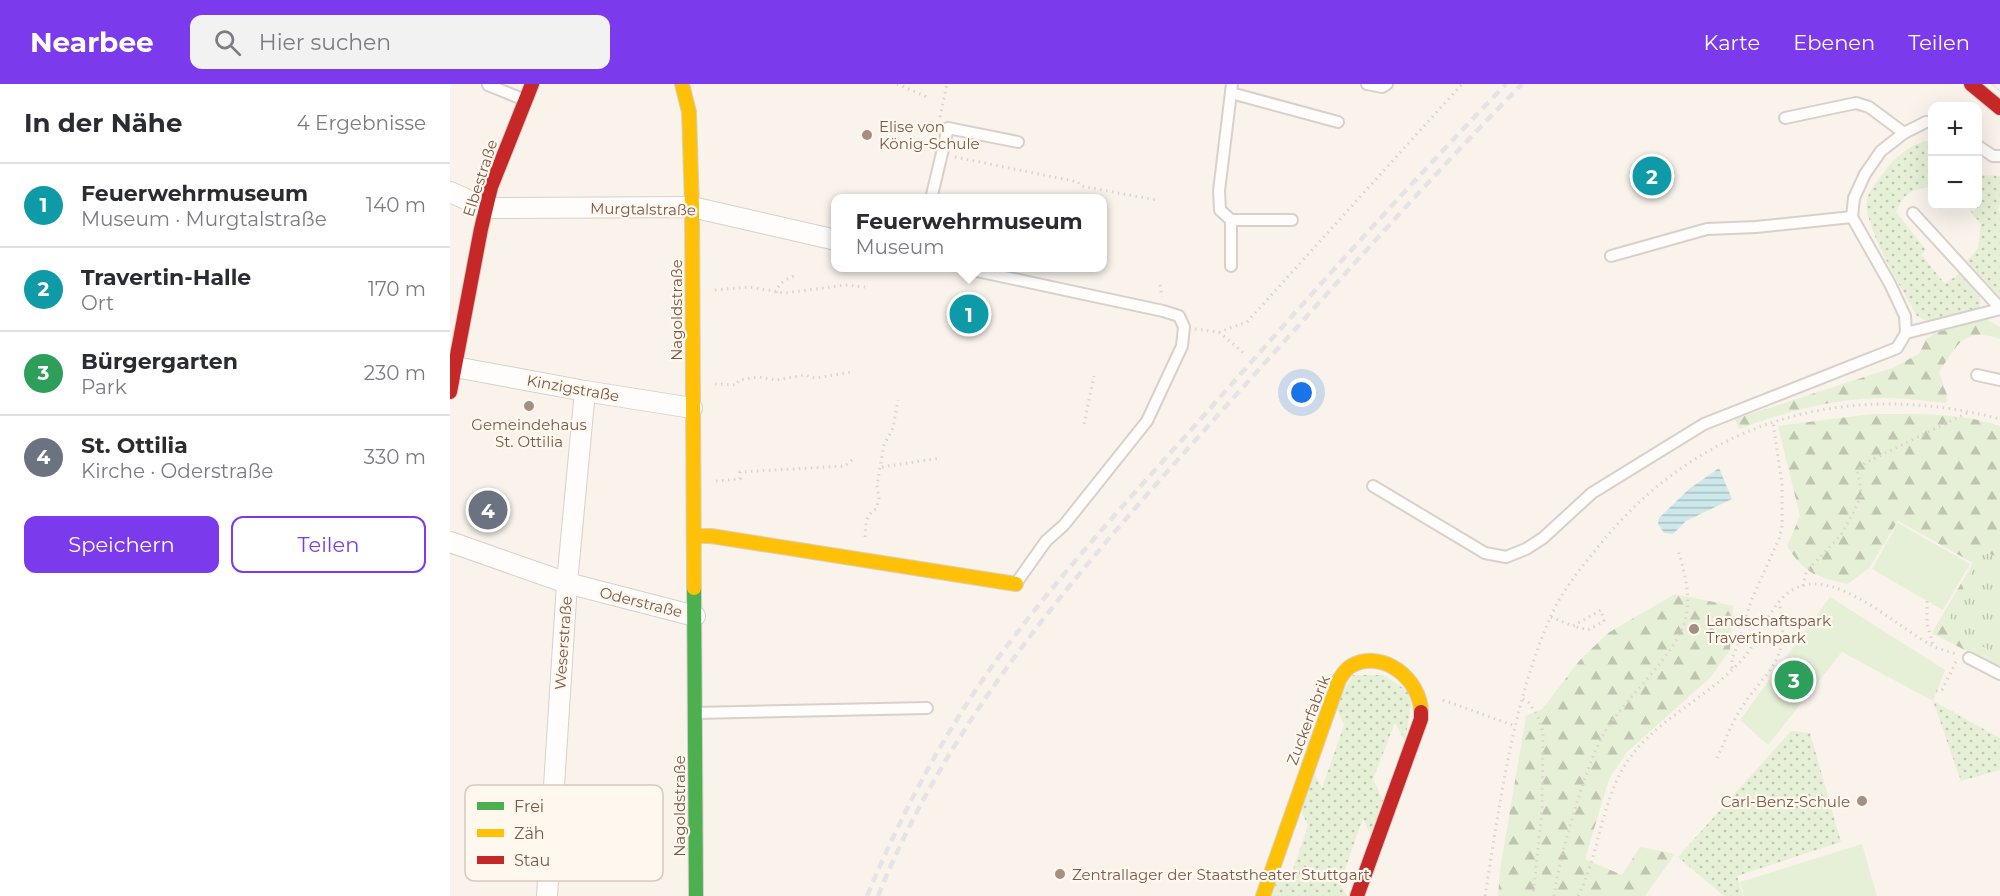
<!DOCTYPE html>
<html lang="de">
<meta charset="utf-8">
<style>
:root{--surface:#fff;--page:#f2f2f3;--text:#2b2b33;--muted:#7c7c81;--line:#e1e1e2;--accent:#7c3aed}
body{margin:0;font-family:Montserrat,sans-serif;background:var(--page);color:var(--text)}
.controls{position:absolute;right:18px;top:18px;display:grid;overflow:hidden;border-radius:12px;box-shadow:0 6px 24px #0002}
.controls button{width:54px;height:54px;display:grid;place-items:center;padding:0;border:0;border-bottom:2px solid var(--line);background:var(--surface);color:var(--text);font:30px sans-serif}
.you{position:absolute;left:852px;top:309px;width:21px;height:21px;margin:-15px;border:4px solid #fff;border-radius:50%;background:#1a73e8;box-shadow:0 0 0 9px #1a73e833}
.badge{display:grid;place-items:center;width:39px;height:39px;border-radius:50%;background:var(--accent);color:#fff;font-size:20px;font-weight:700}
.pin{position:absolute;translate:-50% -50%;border:3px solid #fff;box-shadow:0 2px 6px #0006}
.popup{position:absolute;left:381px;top:110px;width:276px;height:78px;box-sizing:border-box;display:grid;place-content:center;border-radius:12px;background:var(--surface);filter:drop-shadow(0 2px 4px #0005);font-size:20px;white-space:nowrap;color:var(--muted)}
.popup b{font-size:22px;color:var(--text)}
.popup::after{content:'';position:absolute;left:50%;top:100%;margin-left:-12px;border:12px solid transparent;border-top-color:var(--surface)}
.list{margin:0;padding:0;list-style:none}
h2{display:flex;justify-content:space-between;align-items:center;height:78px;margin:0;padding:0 24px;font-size:26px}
h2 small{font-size:20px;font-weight:400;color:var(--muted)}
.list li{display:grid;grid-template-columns:39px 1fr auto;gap:18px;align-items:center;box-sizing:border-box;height:84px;padding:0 24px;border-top:2px solid var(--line)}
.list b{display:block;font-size:22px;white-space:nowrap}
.list p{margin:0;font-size:20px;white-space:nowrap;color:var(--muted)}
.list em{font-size:20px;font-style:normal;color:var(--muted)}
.actions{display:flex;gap:12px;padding:18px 24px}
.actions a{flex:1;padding:14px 0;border:2px solid var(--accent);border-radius:12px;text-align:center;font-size:21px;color:var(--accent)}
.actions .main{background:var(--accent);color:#fff}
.icon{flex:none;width:33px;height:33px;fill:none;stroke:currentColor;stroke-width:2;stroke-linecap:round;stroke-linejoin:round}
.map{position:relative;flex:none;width:1550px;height:812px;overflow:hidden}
header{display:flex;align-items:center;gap:36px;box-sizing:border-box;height:84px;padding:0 30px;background:var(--accent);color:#fff}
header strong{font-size:28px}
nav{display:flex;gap:33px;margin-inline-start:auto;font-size:21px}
.search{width:420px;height:54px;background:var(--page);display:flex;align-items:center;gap:15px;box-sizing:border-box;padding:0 21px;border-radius:12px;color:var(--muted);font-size:22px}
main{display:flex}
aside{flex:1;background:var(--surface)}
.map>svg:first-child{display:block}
.grass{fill:url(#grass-dots)}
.forest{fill:url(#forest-firs)}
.park{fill:url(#park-tufts)}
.garden{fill:#e6f0d6}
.water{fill:url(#water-rules)}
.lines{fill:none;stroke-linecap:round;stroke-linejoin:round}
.lane-casing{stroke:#d8d0ca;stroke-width:14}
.street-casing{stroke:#d8d0ca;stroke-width:22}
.fast-casing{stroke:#d9cfc8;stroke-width:16}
.slow-casing{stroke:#d9cfc8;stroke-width:16}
.jam-casing{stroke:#d9cfc8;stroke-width:16}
.path{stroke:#dcd3ce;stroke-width:3;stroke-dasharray:1.5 4.5;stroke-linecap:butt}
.lane{stroke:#fefdfc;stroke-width:10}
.street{stroke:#fefdfc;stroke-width:20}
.fast{stroke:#4caf50;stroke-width:14}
.slow{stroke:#ffc107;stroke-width:14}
.jam{stroke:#c62828;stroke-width:14}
.tram{stroke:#e5e3e5;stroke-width:1.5}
.rail{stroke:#e5e3e5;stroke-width:4.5;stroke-dasharray:9 6;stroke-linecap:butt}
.poi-dot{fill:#a68f82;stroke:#fff8ef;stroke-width:2}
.labels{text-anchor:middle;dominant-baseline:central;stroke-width:4.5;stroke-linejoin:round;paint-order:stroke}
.poi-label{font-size:15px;fill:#7a5949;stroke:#fff8ef;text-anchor:start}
.street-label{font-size:15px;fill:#7a5949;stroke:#fff8ef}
.key{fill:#fff8ef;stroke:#d7c8bd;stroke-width:1.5}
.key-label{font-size:16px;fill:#7a5949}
</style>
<header>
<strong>Nearbee</strong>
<div class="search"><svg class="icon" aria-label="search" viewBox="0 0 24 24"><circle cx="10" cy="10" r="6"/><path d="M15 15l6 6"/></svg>Hier suchen</div>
<nav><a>Karte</a><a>Ebenen</a><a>Teilen</a></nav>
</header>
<main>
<aside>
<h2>In der Nähe<small>4 Ergebnisse</small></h2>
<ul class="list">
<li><span class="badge" style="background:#0f9aa8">1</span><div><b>Feuerwehrmuseum</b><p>Museum · Murgtalstraße</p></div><em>140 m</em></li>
<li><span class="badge" style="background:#0f9aa8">2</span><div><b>Travertin-Halle</b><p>Ort</p></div><em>170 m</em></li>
<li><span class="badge" style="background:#2e9e5b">3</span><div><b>Bürgergarten</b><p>Park</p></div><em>230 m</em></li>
<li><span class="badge" style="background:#6b7280">4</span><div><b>St. Ottilia</b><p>Kirche · Oderstraße</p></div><em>330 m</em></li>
</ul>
<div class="actions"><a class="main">Speichern</a><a>Teilen</a></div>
</aside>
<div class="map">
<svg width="1550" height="812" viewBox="0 0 1550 812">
<defs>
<pattern id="grass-dots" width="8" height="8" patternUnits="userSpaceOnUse" patternTransform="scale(1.5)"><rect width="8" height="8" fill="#e6f0d6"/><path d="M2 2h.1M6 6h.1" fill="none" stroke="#bfc5b0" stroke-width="1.8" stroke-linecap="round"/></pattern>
<pattern id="forest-firs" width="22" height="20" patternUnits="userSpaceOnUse" patternTransform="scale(1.5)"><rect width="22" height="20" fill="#e6f0d6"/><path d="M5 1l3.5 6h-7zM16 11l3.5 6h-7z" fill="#bfc5b0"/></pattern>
<pattern id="park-tufts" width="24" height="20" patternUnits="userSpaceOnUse" patternTransform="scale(1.5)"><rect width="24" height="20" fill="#e6f0d6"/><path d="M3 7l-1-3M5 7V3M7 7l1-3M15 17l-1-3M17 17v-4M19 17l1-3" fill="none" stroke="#bfc5b0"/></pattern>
<pattern id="water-rules" width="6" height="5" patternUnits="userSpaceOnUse" patternTransform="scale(1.5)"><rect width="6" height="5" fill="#cde8ea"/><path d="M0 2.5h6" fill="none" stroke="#abbfc0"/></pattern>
</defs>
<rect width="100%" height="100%" fill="#f9f3ec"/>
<!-- grass -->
<g class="grass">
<path d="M1482,56V103C1462,105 1455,108 1446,128L1476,166L1471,170L1495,200L1510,189L1530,213V225L1477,237L1467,232C1454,208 1412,141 1417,115C1420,104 1431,93 1437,84C1448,70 1465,58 1482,56Z"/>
<polygon points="1528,88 1533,91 1550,92 1550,120 1548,126 1550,128 1550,214 1517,177 1528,164 1531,140 1516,122 1528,122"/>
<polygon points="903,591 934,591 963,611 955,657 945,639 923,695 933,716 921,752 913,734 890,800 897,812 818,812 828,781 839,797 858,742 849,722 862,686 872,704 894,641 885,621"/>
<polygon points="1483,617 1550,654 1550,686 1511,697"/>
<polygon points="1341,647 1360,649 1391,758 1287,792 1293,812 1274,812 1228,773"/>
</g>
<!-- forest -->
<g class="forest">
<path d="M1536,235L1550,243V255C1513,242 1508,261 1489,288L1497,311L1496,319C1477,317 1456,314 1437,314C1385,314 1337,327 1289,345L1285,335L1442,284L1469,270L1476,255L1489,246Z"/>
<path d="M1421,330C1464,330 1509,328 1550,342V473L1531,468L1506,546L1540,567L1532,575L1482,549L1523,479L1448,437L1419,484L1398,500C1366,493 1355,490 1337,462L1350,432L1328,342Z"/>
<polygon points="1225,510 1283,522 1280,566 1261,593 1177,668 1159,695 1135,775 1172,791 1190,763 1225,770 1195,812 1048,812 1050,786 1076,632 1092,625 1130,576 1158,549"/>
</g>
<!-- park -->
<polygon class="park" points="1531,468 1550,473 1550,585 1532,575 1540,567 1506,546 1500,532"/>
<!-- garden -->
<g class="garden">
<polygon points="1448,439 1520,480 1493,526 1422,485"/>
<polygon points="1380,513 1495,586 1483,617 1392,568 1318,661 1290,636"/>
<polygon points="1412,760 1427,812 1294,812 1290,798"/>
</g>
<!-- water -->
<polygon class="water" points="1269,384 1282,415 1236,437 1223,450 1214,449 1208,440 1209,434 1239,405"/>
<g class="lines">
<defs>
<g id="lane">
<polyline points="917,0 932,3 937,0"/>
<polyline points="38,1 75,16"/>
<polyline points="781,9 888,38"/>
<polyline points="1335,34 1406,19 1419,23 1454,49 1476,38 1482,38"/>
<polyline points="1454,49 1431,67 1415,90 1404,114 1402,133 1440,200 1455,232 1456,249 1550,225"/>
<polyline points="1528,62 1543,72 1550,72"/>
<polyline points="481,115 498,44 568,58"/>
<polyline points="1463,129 1550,224"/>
<polyline points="781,136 842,136"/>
<polyline points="1161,172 1257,145 1306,143 1402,133"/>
<polyline points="781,182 781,136 770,126 769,107 782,0"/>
<polyline points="513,184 713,227 729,232 734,243 732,262 697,337 614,441 596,457 567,498"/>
<polyline points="1527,291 1550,296"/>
<polyline points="923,402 1035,469 1056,473 1076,465 1093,454 1142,409 1254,340 1447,264 1456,249"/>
<polyline points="1519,574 1550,590"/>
<polyline points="245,629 477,624"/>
</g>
<g id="street">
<polyline points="0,108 36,124 242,123 386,156"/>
<polyline points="5,283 135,307 242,324"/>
<polyline points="0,458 117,499 245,532"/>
<polyline points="97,812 117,499 135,307"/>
</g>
<polyline id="fast" points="244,504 246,812"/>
<g id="slow">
<polyline points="232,0 239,28 242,123 244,504"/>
<polyline points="244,452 261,452 566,500"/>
<path d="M813,812L889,596C892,591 896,585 901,582C933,564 971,596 971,628"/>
</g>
<g id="jam">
<polyline points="1521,0 1550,24"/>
<polyline points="0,308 31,145 41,103 82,0"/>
<polyline points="907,812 971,635 971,628"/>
</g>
</defs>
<!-- lane casing -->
<use href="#lane" class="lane-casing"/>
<!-- street casing -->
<use href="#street" class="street-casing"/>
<!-- fast casing -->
<use href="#fast" class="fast-casing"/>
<!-- slow casing -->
<use href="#slow" class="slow-casing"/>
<!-- jam casing -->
<use href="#jam" class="jam-casing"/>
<!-- path -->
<g class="path">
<polyline points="447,0 477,13"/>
<polyline points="490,33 497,0"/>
<polyline points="505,73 628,98 631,102 706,116"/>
<polyline points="710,201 712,213"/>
<polyline points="265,206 300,203 335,209 396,201 415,203"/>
<path d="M326,209C328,199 335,196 344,192"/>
<polyline points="745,245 769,248 797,238 1012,0"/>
<polyline points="769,248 796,271"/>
<polyline points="265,300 286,301 289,296 308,293 326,296 355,291 365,294 402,288"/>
<polyline points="634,340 644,292"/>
<polyline points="432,383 490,374"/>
<polyline points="266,397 290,395 290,388 395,382 404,374"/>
<path d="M415,453C416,441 415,431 426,425L429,414L427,401L434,361L443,344L448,316"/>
<polyline points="1353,502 1356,488 1391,451 1405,425 1411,412 1410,398 1407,387 1415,379 1517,329"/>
<polyline points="1477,517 1477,540 1483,561"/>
<polyline points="1101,533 1123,542 1151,526 1154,537 1138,546 1123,542"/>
<polyline points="1282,584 1282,574 1288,560 1301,517 1329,455 1332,442 1332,400 1323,338"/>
<polyline points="1486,607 1492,606 1506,578"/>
<polyline points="1073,615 1079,619 1088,633 1093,648 1092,726 1083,812"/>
<polyline points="993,616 1065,642"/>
<path d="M1267,674C1274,660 1279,645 1287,631C1314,585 1343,581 1329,518"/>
<path d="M1035,812C1050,719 1062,622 1100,534C1111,508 1130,485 1148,463C1248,337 1396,294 1550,335"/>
<path d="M1104,812C1108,783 1116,756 1124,728C1132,702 1140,676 1153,651C1174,614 1227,572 1236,533C1241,511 1234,487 1228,466"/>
<path d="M1128,812C1148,773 1150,727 1171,688C1198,637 1260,615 1296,571C1316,546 1325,499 1366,500C1402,501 1448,542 1481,561C1488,565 1498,567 1506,570"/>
</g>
<!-- lane -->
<use href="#lane" class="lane"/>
<!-- street -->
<use href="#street" class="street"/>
<!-- fast -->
<use href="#fast" class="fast"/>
<!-- slow -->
<use href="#slow" class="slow"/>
<!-- jam -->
<use href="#jam" class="jam"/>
<!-- tram -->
<polyline class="tram" points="1542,0 1550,7"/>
<!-- rail -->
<g class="rail">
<path d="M417,812C455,721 503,632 563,554C623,475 691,402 757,328C855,217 953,107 1056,0"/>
<path d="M428,812C506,618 648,465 785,312C880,207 973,101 1072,0"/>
</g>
</g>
<!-- markers -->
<g class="poi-dot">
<circle cx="417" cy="51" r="6"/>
<circle cx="79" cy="322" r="6"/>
<circle cx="1244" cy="545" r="6"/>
<circle cx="1412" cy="717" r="6"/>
<circle cx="610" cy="790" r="6"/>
</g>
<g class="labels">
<!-- poi labels -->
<g class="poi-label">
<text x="429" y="42">Elise von<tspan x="429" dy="17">König-Schule</tspan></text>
<text x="79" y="340" text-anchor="middle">Gemeindehaus<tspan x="79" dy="17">St. Ottilia</tspan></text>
<text x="1256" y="536">Landschaftspark<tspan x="1256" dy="17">Travertinpark</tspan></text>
<text x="1400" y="717" text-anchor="end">Carl-Benz-Schule</text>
<text x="622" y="790">Zentrallager der Staatstheater Stuttgart</text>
</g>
<!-- street labels -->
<g class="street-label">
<text transform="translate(30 94) rotate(-72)">Elbestraße</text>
<text transform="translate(193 125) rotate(1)">Murgtalstraße</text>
<text transform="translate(226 226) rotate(-90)">Nagoldstraße</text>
<text transform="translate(123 304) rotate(10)">Kinzigstraße</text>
<text transform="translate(191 518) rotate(14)">Oderstraße</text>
<text transform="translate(113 559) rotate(-86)">Weserstraße</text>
<text transform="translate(858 636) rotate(-69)">Zuckerfabrik</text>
<text transform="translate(229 722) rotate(-90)">Nagoldstraße</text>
</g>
</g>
<!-- legend -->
<rect x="15" y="701" width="198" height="96" rx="9" class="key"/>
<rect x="27" y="718" width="27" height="8" fill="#4caf50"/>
<rect x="27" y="745" width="27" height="8" fill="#ffc107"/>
<rect x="27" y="772" width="27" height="8" fill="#c62828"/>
<g class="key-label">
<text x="64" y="728">Frei</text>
<text x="64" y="755">Zäh</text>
<text x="64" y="782">Stau</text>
</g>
</svg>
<div class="controls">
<button>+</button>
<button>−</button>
</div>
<div class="you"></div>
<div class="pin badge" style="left:519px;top:230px;background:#0f9aa8">1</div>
<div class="popup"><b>Feuerwehrmuseum</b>Museum</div>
<div class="pin badge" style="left:1202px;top:92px;background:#0f9aa8">2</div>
<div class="pin badge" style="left:1344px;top:596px;background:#2e9e5b">3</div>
<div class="pin badge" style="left:38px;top:426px;background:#6b7280">4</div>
</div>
</main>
